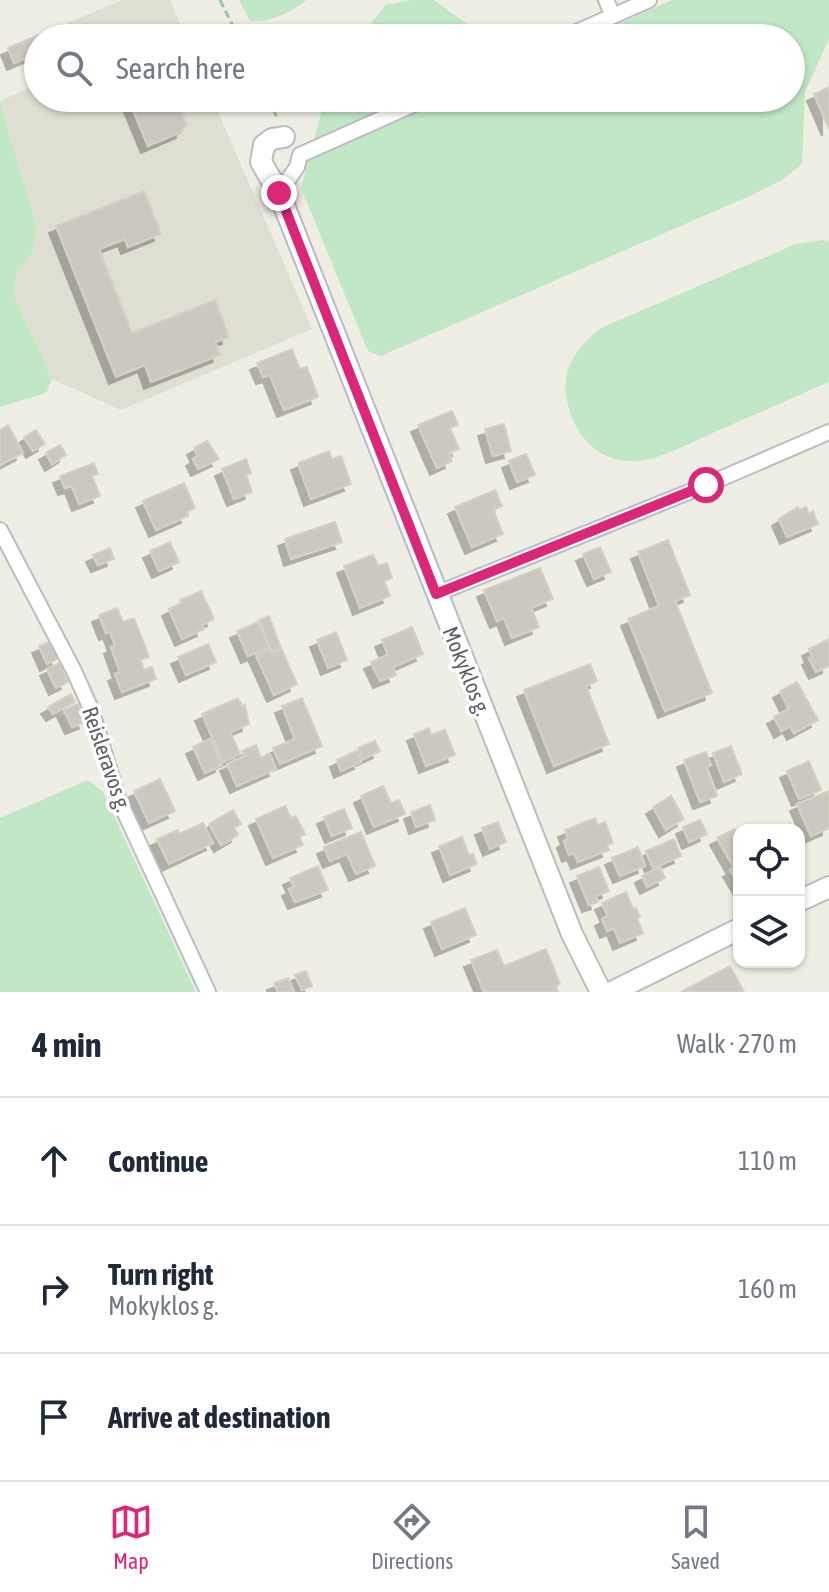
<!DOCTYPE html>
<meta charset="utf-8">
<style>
:root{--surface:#fff;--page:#f2f2f3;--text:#1f2937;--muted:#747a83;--line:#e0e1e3;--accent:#db2777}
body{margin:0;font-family:"Asap Condensed",sans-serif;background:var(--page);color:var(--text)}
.controls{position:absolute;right:24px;bottom:24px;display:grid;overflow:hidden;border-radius:16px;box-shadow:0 2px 6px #0004}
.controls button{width:72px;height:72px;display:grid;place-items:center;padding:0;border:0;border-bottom:2px solid var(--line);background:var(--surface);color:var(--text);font:40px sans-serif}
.stop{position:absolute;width:24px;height:24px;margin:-18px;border:6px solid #db2777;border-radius:50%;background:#fff}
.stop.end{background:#db2777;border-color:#fff;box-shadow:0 2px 8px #0008}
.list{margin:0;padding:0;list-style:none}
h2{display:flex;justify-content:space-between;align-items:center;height:104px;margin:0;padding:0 32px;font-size:34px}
h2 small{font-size:26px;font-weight:400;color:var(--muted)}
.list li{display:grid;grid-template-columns:52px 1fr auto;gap:24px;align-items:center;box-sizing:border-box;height:128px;padding:0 32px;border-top:2px solid var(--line)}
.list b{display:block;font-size:30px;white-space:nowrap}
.list p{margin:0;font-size:26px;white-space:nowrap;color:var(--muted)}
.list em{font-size:26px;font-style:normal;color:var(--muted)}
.icon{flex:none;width:44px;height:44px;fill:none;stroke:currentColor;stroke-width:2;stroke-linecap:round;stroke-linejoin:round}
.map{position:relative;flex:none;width:829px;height:992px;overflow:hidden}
.search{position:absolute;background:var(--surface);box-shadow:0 2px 6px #0004;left:24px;right:24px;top:24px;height:88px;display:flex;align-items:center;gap:20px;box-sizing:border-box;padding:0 28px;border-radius:44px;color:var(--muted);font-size:30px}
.sheet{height:488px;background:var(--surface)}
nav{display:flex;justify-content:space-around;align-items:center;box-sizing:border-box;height:112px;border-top:2px solid var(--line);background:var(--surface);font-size:22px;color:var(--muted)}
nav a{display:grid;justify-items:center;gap:4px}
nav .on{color:var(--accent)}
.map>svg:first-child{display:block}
.education{fill:#dfded2}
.green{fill:#c1e7c7}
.building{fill:#cac8c1;stroke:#d4d1c3;stroke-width:2;filter:url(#shadow)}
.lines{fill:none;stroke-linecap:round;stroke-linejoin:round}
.minor-casing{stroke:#bcbdc3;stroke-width:18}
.secondary-casing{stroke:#babcc2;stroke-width:24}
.path{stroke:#9ac8ae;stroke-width:3;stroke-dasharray:8 4;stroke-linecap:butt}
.minor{stroke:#fff;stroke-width:14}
.secondary{stroke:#fff;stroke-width:20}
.route{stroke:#db2777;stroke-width:10}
.labels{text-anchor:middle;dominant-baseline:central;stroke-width:7;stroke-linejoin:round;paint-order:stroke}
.street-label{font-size:22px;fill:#5c5f65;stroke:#fff}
</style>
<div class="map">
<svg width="829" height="992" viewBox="0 0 829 992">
<defs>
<filter id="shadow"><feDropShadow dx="-7" dy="7" stdDeviation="0" flood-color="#0004"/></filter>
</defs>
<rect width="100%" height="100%" fill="#efeee4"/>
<!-- education -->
<g class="education">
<polygon points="122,0 170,0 186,38 53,38 51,30"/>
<polygon points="38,84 38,98 212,98 312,329 121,410 52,379 14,295 17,273 33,251 37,226 0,101"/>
</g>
<!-- green -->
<g class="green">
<path d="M239,0H306C291,14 270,22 250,21Z"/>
<polygon points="411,0 434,0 486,38 370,38 370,25 386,5"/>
<polygon points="672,0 829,0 829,39 805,92 802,164 782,180 752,195 381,356 368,351 301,188 323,106 335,98 791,98 791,38 587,38"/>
<polygon points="0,102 37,226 33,251 17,273 14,295 52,379 46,393 0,407"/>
<path d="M823,240L829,242V382C788,400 747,418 706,436C685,445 661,459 638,461C599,464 573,435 567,400C560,369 578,346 601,328L796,244Z"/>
<polygon points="88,780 103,792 196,992 0,992 0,818"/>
</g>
<!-- building -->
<g class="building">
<polygon points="43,33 45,38 38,38 38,53 14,63 8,48"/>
<polygon points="829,87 829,129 814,94"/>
<polygon points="128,98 163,98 167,108 179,107 187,126 182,128 183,131 148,146"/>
<polygon points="144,191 161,234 128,247 125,239 99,249 132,333 215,300 229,337 215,342 220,355 151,382 145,365 116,377 56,226"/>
<polygon points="292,349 300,369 307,367 318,397 284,410 270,375 263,377 257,363"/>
<polygon points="452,411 458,425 450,428 459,449 449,453 452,461 437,468 418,425"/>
<polygon points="504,424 511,451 493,456 485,429"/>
<polygon points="8,425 23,453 0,465 0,430"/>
<polygon points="36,430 45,444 33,451 24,437"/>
<polygon points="207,441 219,459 198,469 193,459 198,456 194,448"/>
<polygon points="60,445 66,455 52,464 46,453"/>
<polygon points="329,451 332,459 341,456 351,484 311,499 298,463"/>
<polygon points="526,454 535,475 517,482 509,461"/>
<polygon points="246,459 251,473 246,475 252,492 234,499 222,469"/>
<polygon points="94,463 98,474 92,476 100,496 79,504 72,486 65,488 60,476"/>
<polygon points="184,483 195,508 187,512 188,516 156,530 143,501"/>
<polygon points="495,490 502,506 493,510 503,534 472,547 455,507"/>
<polygon points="798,507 799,510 806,507 808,513 813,511 818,524 787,537 779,519"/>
<polygon points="335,522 342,542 291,559 285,539"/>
<polygon points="668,540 690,595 675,601 712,693 665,711 628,619 659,606 638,552"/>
<polygon points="170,542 179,562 159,571 150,551"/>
<polygon points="600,547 611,572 594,579 583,554"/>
<polygon points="110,548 114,559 98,565 93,555"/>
<polygon points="373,555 378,566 387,563 392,578 384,581 390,596 360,608 344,566"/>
<polygon points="540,568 553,599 531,608 539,627 512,638 504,618 497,621 484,590"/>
<polygon points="201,591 214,619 202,625 204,629 182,639 169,609 181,603 180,600"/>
<polygon points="117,608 123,622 134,618 149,657 140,660 144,670 152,667 156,679 122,692 115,674 120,672 111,647 115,645 110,631 106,633 99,615"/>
<polygon points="269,616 281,648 272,652 259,620"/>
<polygon points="258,622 269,648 248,656 237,631"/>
<polygon points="412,627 423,654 393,667 396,675 380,681 371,662 388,655 382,640"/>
<polygon points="336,632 347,660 328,668 317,640"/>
<polygon points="829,639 829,666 816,672 809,658 812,656 809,649"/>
<polygon points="51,641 59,658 47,664 39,646"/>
<polygon points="208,644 216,662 186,675 178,657"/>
<polygon points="269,649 271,654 282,650 297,684 274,695 256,655"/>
<polygon points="59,663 68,682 56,688 47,669"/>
<polygon points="590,664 597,681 586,686 609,744 554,766 524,690"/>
<polygon points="797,682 818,720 794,733 790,726 781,731 774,717 789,709 780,691"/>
<polygon points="71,694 75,702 53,714 48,707"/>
<polygon points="238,698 242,706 245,705 249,724 230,732 240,754 223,762 202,714"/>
<polygon points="302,698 322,746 280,764 273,748 295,739 282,706"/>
<polygon points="78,704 86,722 72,727 64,710"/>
<polygon points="429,728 431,735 445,730 455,755 426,766 414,734"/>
<polygon points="210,739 222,765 205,773 193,747"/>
<polygon points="375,741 380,751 363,759 358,748"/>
<polygon points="256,745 261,758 270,754 276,769 237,786 227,764 245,756 242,751"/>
<polygon points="731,746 742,774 724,782 713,753"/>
<polygon points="356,751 361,762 341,771 337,760"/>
<polygon points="706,752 711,765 706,767 717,796 700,802 684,760"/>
<polygon points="809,761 821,790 799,799 787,771"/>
<polygon points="160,779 175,811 149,823 134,791"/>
<polygon points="383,786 391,803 399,800 405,814 374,827 361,796"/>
<polygon points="829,791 829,828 811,836 797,804"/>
<polygon points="671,796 684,819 666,830 653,807"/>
<polygon points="430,805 435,820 416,827 411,812"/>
<polygon points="285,806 291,818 296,816 305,834 299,837 303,845 273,858 256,819"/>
<polygon points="344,809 352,828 332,836 324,817"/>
<polygon points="233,810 241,824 234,828 238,835 221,845 209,824"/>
<polygon points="595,818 598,825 605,822 613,843 607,845 609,850 578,862 574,853 569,855 564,841 568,838 565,830"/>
<polygon points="700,820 707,834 689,842 683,827"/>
<polygon points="498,822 506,842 490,849 482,828"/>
<polygon points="203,823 213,843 169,864 157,839 178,830 179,834"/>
<polygon points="734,829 739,838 739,885 730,870 734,868 717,838"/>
<polygon points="361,832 375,866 356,874 347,854 330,861 324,847"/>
<polygon points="462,837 469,855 473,854 477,864 450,875 439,846"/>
<polygon points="674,839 681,856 653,868 646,851"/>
<polygon points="638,847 645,866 620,876 612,858"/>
<polygon points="318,866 328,890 295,902 289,889 294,887 290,878"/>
<polygon points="599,867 609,891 596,896 598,902 589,905 577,876"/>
<polygon points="660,867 665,878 647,887 642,876"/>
<polygon points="626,892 633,909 636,908 640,917 637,918 643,933 620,943 614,928 607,931 602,919 608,916 602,903"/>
<polygon points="465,908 476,935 442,949 431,922"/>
<polygon points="546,949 560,984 556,986 558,992 484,992 471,960 497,950 504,966"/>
<polygon points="730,966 744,992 681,992"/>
<polygon points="306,971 312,986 302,990 295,975"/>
<polygon points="288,978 294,992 278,992 274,983"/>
</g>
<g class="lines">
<defs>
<g id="minor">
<polyline points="606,0 613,16"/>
<polyline points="563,38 649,0"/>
<polyline points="279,193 297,167 300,155 428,98"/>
<polyline points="0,530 74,671 91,709 118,798 208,992"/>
<polyline points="436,594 706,485 829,432"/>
</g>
<g id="secondary">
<polyline points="284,137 272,139 264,145 261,162 279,193 572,934 601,992"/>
<polyline points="799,901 829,887"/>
<polyline points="612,992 739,929"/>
</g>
</defs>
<!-- minor casing -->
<use href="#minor" class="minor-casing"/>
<!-- secondary casing -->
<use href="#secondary" class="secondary-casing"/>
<!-- path -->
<g class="path">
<polyline points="220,0 239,38"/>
<polyline points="269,98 277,118"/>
</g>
<!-- minor -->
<use href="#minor" class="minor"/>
<!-- secondary -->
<use href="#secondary" class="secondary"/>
</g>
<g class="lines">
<!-- route -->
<polyline class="route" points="279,193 436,594 706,485"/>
</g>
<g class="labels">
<!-- street labels -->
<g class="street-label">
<text transform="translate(467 671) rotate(68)">Mokyklos g.</text>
<text transform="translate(107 759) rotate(71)">Reisleravos g.</text>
</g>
</g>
</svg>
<div class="controls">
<button><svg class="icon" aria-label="locate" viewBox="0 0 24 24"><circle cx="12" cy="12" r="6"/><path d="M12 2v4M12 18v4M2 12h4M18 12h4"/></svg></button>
<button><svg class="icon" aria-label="layers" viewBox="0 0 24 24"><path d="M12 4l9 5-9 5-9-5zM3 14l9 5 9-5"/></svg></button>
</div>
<div class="stop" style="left:706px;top:485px"></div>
<div class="stop end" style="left:279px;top:193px"></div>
<div class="search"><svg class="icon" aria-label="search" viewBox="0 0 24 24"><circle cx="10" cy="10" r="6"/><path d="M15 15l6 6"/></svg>Search here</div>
</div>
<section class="sheet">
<h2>4 min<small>Walk · 270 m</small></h2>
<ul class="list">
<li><svg class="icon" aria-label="ahead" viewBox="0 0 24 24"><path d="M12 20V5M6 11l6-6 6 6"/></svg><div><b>Continue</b></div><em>110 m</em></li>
<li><svg class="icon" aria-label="right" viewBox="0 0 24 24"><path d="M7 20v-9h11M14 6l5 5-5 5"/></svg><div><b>Turn right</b><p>Mokyklos g.</p></div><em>160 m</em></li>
<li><svg class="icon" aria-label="arrive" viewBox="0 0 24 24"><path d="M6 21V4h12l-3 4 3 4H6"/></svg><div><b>Arrive at destination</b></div></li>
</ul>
</section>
<nav>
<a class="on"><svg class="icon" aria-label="map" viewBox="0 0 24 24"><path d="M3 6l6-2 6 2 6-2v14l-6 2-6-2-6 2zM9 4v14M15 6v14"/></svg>Map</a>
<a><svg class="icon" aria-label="directions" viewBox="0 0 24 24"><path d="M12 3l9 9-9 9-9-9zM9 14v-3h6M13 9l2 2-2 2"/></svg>Directions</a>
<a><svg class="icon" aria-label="saved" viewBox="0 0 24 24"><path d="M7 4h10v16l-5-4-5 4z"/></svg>Saved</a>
</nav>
